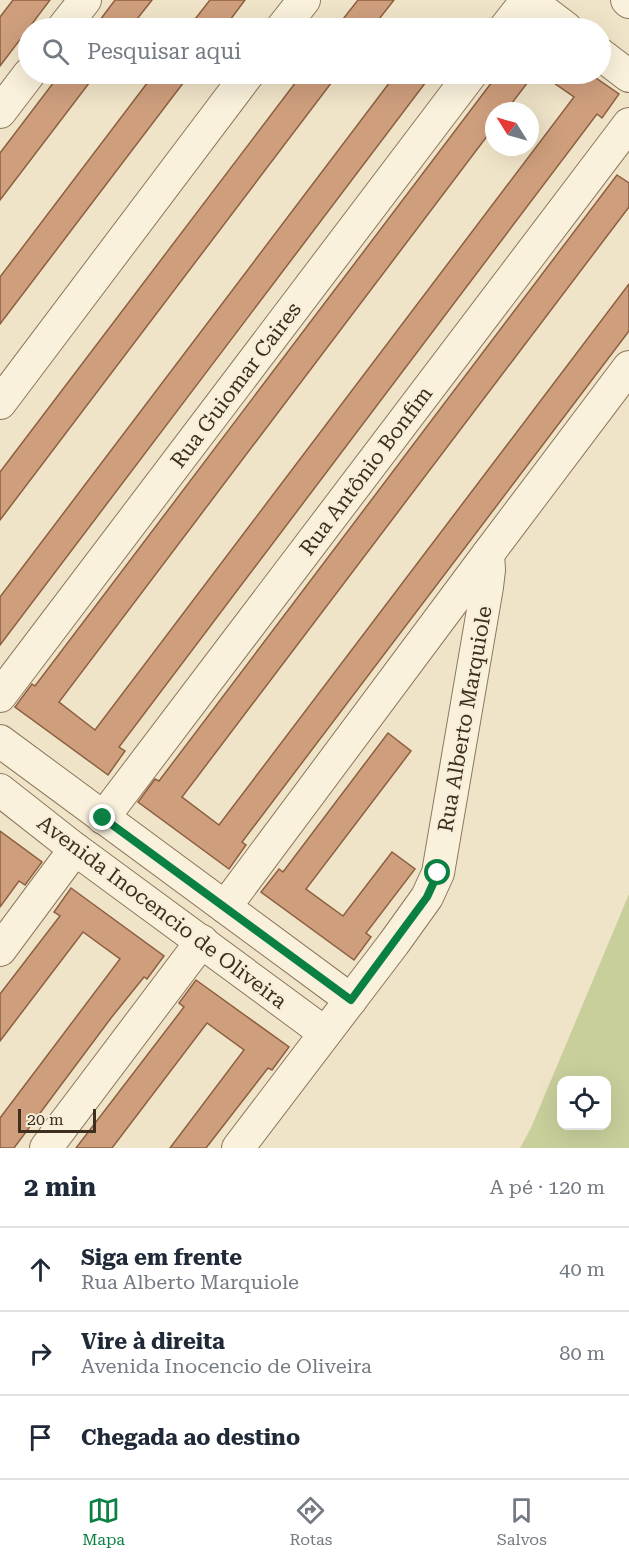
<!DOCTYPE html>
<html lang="pt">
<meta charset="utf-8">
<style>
:root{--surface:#fff;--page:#f6f6f7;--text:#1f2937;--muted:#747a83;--line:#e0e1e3;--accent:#0b8043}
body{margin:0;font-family:"Roboto Serif",serif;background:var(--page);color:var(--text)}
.controls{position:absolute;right:18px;bottom:18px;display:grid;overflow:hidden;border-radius:12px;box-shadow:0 6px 24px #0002}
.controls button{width:54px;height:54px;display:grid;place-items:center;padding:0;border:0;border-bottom:2px solid var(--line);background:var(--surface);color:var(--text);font:30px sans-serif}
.compass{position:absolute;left:485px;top:102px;width:54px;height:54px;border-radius:50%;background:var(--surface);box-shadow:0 6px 24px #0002;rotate:307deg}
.scale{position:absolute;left:18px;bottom:15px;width:78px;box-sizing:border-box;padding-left:6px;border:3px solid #3d2e20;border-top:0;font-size:16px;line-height:21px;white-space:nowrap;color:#3d2e20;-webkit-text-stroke:4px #f7eed8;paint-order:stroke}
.stop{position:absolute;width:18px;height:18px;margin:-14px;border:4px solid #0b8043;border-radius:50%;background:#fff}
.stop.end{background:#0b8043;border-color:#fff;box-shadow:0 2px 6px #0008}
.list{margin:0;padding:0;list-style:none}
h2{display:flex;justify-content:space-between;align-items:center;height:78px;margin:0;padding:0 24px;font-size:26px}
h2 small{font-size:20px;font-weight:400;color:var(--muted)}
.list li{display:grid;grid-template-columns:39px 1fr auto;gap:18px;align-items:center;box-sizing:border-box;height:84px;padding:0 24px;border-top:2px solid var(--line)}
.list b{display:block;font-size:22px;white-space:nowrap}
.list p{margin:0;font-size:20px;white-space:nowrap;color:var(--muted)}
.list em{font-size:20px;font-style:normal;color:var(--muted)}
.icon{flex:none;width:33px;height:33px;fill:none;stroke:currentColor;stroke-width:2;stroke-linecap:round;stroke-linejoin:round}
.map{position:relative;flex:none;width:629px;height:1148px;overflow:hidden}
.search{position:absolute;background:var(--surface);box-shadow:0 6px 24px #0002;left:18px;right:18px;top:18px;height:66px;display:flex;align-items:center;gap:15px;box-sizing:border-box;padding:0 21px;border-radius:33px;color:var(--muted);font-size:22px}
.sheet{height:330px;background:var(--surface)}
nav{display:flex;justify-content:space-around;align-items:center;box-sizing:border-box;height:84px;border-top:2px solid var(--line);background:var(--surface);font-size:16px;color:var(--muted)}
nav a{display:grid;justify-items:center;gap:3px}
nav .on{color:var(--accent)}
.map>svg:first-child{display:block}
.green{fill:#c9cf9b;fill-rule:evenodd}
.building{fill:#cf9f7d;stroke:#8d5f41;stroke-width:1.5}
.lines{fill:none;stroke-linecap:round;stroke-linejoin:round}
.minor-casing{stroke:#8d765c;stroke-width:34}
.minor{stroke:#faf1dc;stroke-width:32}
.route{stroke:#0b8043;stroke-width:8}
.labels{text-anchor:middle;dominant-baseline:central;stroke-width:4.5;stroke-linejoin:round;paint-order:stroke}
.street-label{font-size:21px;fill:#3d2e20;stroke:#f7eed8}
</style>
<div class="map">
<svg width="629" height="1148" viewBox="0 0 629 1148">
<rect width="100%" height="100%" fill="#f0e4c8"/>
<!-- green -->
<path class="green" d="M629,894V1148H520L531,1128ZM562,1080H606V1126H562Z"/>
<!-- building -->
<g class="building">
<polygon points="13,0 50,0 0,66 0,17"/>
<polygon points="115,0 152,0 130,28 94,28"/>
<polygon points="210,0 245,0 224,28 188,28"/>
<polygon points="358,0 394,0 372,28 336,28"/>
<polygon points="60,74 96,74 0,200 0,153"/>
<polygon points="154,74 190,74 0,324 0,277"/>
<polygon points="302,74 338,74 0,520 0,472"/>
<polygon points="396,74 432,74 0,645 0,597"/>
<polygon points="498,74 534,74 506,111 494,111 494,127 59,702 95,730 574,97 541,74 590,74 619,94 602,118 597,114 119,747 125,751 108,775 15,707 32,684 35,686"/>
<polygon points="617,175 629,183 629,207 182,797 219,825 629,284 629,331 242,842 246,845 229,869 138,802 155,779 159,781"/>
<polygon points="388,733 411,751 306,889 343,916 392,852 415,869 366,933 371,937 354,960 261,892 279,869 283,872"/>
<polygon points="0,831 42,862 25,885 19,881 0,907"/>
<polygon points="71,888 164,956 147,979 144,977 111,1018 14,1148 0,1148 0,1118 120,959 83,932 0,1041 0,994 60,916 54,912"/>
<polygon points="196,980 289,1047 272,1070 268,1068 206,1148 170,1148 244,1050 207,1023 112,1148 76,1148 184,1007 179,1003"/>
</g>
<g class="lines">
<defs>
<g id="minor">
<polyline points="529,0 566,28"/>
<polyline points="627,0 629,2"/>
<polyline points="63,28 85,0"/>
<polyline points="282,28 304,0"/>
<polyline points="505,28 527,0"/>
<polyline points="600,54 629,76"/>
<polyline points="0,112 29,74"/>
<polyline points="0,403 248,74"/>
<polyline points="0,696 471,74"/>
<polyline points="0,741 351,1000"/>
<polyline points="0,790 75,849 325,1033"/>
<polyline points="103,818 629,124"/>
<polyline points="225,907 488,554 629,367"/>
<polyline points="0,950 75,849"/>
<polyline points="46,1148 202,941"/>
<polyline points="238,1148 394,943 427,897 438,873 487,587 489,570 488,554"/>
</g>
</defs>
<!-- minor casing -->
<use href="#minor" class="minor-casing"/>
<!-- minor -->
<use href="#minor" class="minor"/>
</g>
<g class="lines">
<!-- route -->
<polyline class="route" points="103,818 351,1000 427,897 438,873"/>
</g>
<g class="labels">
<!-- street labels -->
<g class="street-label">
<text transform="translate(236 385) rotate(-53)">Rua Guiomar Caires</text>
<text transform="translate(366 471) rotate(-53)">Rua Antônio Bonfim</text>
<text transform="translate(465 719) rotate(-80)">Rua Alberto Marquiole</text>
<text transform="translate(162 912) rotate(37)">Avenida Inocencio de Oliveira</text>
</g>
</g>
</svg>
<div class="controls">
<button><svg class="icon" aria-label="locate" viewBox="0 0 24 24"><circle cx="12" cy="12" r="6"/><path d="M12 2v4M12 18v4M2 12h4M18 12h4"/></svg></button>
</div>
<svg class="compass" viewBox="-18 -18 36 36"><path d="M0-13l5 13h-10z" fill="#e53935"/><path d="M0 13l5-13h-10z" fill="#747a83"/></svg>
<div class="scale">20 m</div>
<div class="stop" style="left:438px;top:873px"></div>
<div class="stop end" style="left:103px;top:818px"></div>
<div class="search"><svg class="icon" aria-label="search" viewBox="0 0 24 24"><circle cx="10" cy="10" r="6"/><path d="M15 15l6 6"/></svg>Pesquisar aqui</div>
</div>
<section class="sheet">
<h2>2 min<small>A pé · 120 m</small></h2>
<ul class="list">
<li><svg class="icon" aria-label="ahead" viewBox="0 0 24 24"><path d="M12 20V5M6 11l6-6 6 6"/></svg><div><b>Siga em frente</b><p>Rua Alberto Marquiole</p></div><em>40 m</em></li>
<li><svg class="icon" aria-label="right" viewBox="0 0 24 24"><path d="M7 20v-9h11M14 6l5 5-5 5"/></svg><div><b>Vire à direita</b><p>Avenida Inocencio de Oliveira</p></div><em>80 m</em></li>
<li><svg class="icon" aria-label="arrive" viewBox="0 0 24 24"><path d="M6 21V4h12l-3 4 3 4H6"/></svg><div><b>Chegada ao destino</b></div></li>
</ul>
</section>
<nav>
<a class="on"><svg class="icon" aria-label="map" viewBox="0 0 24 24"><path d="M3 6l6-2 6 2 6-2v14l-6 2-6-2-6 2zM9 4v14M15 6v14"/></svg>Mapa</a>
<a><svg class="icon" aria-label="directions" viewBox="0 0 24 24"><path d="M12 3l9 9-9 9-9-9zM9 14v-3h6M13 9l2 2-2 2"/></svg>Rotas</a>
<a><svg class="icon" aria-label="saved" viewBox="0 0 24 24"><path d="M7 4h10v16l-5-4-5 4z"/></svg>Salvos</a>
</nav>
